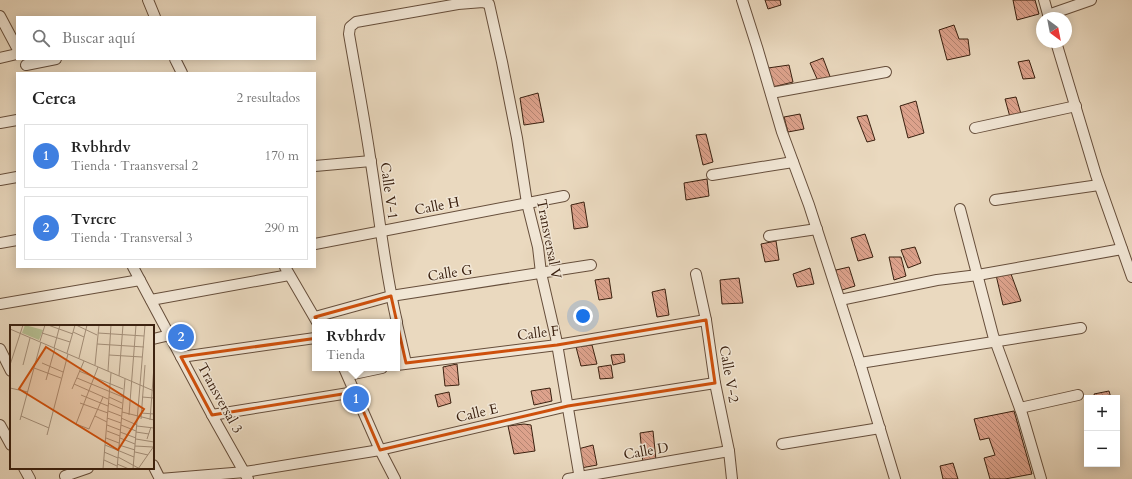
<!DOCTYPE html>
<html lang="es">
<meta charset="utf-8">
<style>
:root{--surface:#fff;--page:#f6f6f6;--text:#222;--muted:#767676;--line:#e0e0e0;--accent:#db2777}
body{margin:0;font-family:Cardo,serif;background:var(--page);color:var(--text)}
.controls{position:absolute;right:12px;bottom:12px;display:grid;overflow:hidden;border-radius:0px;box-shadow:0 2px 10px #0003}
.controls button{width:36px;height:36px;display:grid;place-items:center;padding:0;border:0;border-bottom:1px solid var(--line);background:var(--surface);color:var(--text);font:20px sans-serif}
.compass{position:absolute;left:1036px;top:12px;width:36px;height:36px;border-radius:50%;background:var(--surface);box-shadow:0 2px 10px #0003;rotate:148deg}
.you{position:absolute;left:583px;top:316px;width:14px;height:14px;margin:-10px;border:3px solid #fff;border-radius:50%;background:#1a73e8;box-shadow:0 0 0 6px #1a73e833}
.badge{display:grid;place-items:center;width:26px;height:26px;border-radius:50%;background:var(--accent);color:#fff;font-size:13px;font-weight:700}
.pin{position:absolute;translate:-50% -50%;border:2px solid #fff;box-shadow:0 1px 4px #0006}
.popup{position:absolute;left:312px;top:319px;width:88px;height:52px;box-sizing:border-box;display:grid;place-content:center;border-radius:0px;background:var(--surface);filter:drop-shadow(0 1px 3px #0005);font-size:13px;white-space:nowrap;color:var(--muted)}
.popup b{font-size:15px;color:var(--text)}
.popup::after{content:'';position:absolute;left:50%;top:100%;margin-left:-8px;border:8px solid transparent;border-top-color:var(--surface)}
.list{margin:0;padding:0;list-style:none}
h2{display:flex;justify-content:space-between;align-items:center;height:52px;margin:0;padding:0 16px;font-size:17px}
h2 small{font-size:13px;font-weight:400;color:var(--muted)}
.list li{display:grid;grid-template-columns:26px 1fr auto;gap:12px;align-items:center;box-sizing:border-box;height:64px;margin:0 8px 8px;padding:0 8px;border:1px solid var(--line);border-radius:0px}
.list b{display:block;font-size:15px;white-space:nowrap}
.list p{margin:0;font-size:13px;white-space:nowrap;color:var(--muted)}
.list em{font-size:13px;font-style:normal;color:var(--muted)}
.icon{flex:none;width:22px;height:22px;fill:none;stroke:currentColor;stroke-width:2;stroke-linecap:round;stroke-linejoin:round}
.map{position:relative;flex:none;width:1132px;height:479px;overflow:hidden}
.search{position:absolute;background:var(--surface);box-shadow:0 2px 10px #0003;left:16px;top:16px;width:300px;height:44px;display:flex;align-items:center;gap:10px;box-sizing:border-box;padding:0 14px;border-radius:0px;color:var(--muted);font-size:15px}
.panel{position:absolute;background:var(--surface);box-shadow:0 2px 10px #0003;left:16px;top:72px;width:300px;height:196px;border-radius:0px}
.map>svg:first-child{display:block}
.building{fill:url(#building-back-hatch);stroke:#3a200f}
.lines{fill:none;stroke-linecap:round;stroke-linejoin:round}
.minor-casing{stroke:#664e3b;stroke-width:12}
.minor{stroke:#f1e6d5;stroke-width:10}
.marked{fill:none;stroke:#ce500c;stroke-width:3;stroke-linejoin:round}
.labels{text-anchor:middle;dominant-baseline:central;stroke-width:3;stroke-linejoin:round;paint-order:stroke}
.street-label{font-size:14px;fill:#3a200f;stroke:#f1e6d5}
.inset-road{fill:none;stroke:#a48f79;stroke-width:1}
.view{fill:#ce500c;fill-opacity:0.15;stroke:#ce500c;stroke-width:2}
.inset-edge{fill:none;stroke:#3a200f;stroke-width:2}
</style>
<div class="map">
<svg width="1132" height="479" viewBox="0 0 1132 479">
<defs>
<pattern id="building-back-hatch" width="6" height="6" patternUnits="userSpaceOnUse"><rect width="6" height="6" fill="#dda28c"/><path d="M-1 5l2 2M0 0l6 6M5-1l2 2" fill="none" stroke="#b48471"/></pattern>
</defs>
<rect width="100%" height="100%" fill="#ead9bf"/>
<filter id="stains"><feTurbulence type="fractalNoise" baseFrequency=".005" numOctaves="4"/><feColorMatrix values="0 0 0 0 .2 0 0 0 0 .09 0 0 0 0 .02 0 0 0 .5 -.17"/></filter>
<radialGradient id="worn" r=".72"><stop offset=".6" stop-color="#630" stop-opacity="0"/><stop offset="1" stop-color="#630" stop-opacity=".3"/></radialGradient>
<!-- building -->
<g class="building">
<polygon points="765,0 780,0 781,5 768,9"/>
<polygon points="1013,0 1035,0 1039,14 1017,20"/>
<polygon points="954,25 959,39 968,39 970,55 947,60 939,30"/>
<polygon points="823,58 831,79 818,81 810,63"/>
<polygon points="1029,60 1035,78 1023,79 1018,62"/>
<polygon points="789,65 793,82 773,87 768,68"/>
<polygon points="538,93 544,122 524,125 520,98"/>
<polygon points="1016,97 1021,114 1010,117 1005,99"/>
<polygon points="916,101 924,133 908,138 900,106"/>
<polygon points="800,114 804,129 788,132 784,117"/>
<polygon points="867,115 875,140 867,142 857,117"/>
<polygon points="706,134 713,162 703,165 696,135"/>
<polygon points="707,179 709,196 686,200 684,183"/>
<polygon points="584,202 588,227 574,229 571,205"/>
<polygon points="865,234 873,257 858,261 851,238"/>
<polygon points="776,241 779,260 765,262 761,244"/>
<polygon points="915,247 921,263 908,268 901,250"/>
<polygon points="889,257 901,257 906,276 894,280"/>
<polygon points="849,267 855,286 839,291 836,270"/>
<polygon points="810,268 814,284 797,287 793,274"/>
<polygon points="1011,274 1021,301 1003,305 996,275"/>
<polygon points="609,278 612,298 599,300 595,280"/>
<polygon points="739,278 743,303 722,304 720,280"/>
<polygon points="665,289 669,315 657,317 652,292"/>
<polygon points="592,345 597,364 581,366 576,347"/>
<polygon points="624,354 625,362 613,365 611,355"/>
<polygon points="457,364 459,385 445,386 443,367"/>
<polygon points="611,365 613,378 600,379 598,367"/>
<polygon points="550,388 552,401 534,405 531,391"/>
<polygon points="1109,391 1111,398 1095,398 1094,394"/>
<polygon points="449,392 451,403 438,407 435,395"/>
<polygon points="1014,411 1032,474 1005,479 990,479 984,458 995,455 989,438 980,440 974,419"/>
<polygon points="524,424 531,425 535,451 514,454 508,426"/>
<polygon points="653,431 656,460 643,463 640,433"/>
<polygon points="593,445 597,465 581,468 578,449"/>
<polygon points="953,463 958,479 943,479 940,466"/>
</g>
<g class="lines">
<defs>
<g id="minor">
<polyline points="148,0 155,17"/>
<polyline points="742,0 757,47 782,132 809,205 860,363 895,479"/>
<polyline points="1044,0 1049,18"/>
<polyline points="1048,15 1091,0"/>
<polyline points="0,16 17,48"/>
<polyline points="1056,42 1096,175 1132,277"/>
<polyline points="0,58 17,54"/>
<polyline points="175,59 182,73"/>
<polyline points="26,65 56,59"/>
<polyline points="771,93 886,72"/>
<polyline points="0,123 17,120"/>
<polyline points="975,128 1076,106"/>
<polyline points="315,166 371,161"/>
<polyline points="712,175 793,162"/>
<polyline points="0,180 17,177"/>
<polyline points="995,200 1099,185"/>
<polyline points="960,209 993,335 1022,414 1041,479"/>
<polyline points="769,236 817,229"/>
<polyline points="0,243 17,240"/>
<polyline points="315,244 564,196"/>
<polyline points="133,267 212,415 248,479"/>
<polyline points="285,267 317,322"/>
<polyline points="696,274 706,320 715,383 729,451 732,479"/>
<polyline points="151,300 289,275"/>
<polyline points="840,300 937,280 978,275 1122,249"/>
<polyline points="0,304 140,280"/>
<polyline points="315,317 391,296 591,265"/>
<path d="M397,322C384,267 379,212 370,157C364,116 356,75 349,34L350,27L356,22L458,4L483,2L489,4L502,62L517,138L527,203L538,247L541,273L556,338L580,479"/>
<polyline points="397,324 406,363"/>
<polyline points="153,339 170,335"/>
<polyline points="0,349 11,371"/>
<polyline points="181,357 315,338"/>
<polyline points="860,363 1081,328"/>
<polyline points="397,365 557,345 706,320"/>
<polyline points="344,368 380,450 395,479"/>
<polyline points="349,375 382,368"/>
<polyline points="1020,408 1078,395"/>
<polyline points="212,415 355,392"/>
<polyline points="0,425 11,445"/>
<polyline points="782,444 880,428"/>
<polyline points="153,465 160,479"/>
<polyline points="24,468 30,479"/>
<polyline points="65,476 88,468"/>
<polyline points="160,479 245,472 380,450 568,406 715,383"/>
<polyline points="568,479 729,451"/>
</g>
</defs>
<!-- minor casing -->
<use href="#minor" class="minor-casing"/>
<!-- minor -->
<use href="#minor" class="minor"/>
</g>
<!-- marked area -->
<path class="marked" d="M391,296L406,363L557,345L706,320L715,383L568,406L380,450L355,392L212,415L181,357L325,337L315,317Z"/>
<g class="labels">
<!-- street labels -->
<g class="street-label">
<text transform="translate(389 191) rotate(82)">Calle V-1</text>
<text transform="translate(437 206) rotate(-11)">Calle H</text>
<text transform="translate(549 239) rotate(79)">Transversal V</text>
<text transform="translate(450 273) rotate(-9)">Calle G</text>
<text transform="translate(538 333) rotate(-7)">Calle F</text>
<text transform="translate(729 374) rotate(80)">Calle V-2</text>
<text transform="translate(220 398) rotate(61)">Transversal 3</text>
<text transform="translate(477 413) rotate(-13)">Calle E</text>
<text transform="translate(646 451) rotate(-10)">Calle D</text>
</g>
</g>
<!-- overview -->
<g transform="translate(10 325)">
<rect width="144" height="144" fill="#ead9bf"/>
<path d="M15,0L33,5L29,15L12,8Z" fill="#b6bf92"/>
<path class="inset-road" d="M38,0L63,9M66,0L87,10M0,4L144,66M63,7L74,12M32,8L60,17M88,8L134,11M30,16L35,0M87,19L134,22M44,23L50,0M57,28L65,0M99,30L132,32M69,33L77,0M32,38L53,47M0,40L13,0M13,40L20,13M85,40L89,0M88,42L66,99L79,104L93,72M24,43L51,53M69,46L113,64M98,46L101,0M109,51L113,0M67,53L120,75M36,55L45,23M64,59L98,74M0,63L18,67M62,64L74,36M71,70L98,81M99,72L112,78M132,72L144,73M70,78L98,88M98,78L112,84M98,86L111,91M112,87L144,95M131,88L144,89M119,90L126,0M11,91L39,103M85,91L97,97M97,93L111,98M111,93L127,100M131,94L135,40M10,95L31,17M140,95L144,41M97,100L110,105M111,100L126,106M127,101L144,103M97,106L110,111M110,107L126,113M126,107L139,109M37,110L58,29M96,113L109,118M110,113L125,119M126,114L144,117M137,114L141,102M95,120L124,132M109,120L125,125M125,121L143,122M94,127L108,133M125,127L138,130M108,132L130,144M94,135L107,141M107,139L119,144M93,144L101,48M107,144L115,54M123,144L135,0M128,144L144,121"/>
<path class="view" d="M36,22L134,84L108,125L9,64Z"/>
<rect width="144" height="144" class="inset-edge"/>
</g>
<rect width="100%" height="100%" filter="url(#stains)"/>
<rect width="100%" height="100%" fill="url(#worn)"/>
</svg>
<div class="controls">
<button>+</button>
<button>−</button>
</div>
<svg class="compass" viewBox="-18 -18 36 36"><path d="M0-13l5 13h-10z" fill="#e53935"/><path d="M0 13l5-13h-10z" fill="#767676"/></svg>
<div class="you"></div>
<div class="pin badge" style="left:356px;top:399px;background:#3f7fe0">1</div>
<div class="popup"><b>Rvbhrdv</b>Tienda</div>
<div class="pin badge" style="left:181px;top:337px;background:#3f7fe0">2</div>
<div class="search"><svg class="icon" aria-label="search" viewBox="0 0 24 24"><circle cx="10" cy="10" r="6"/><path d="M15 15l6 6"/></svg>Buscar aquí</div>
<section class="panel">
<h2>Cerca<small>2 resultados</small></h2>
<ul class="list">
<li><span class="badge" style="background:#3f7fe0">1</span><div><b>Rvbhrdv</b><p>Tienda · Traansversal 2</p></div><em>170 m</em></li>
<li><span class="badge" style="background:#3f7fe0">2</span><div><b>Tvrcrc</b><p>Tienda · Transversal 3</p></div><em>290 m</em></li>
</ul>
</section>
</div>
